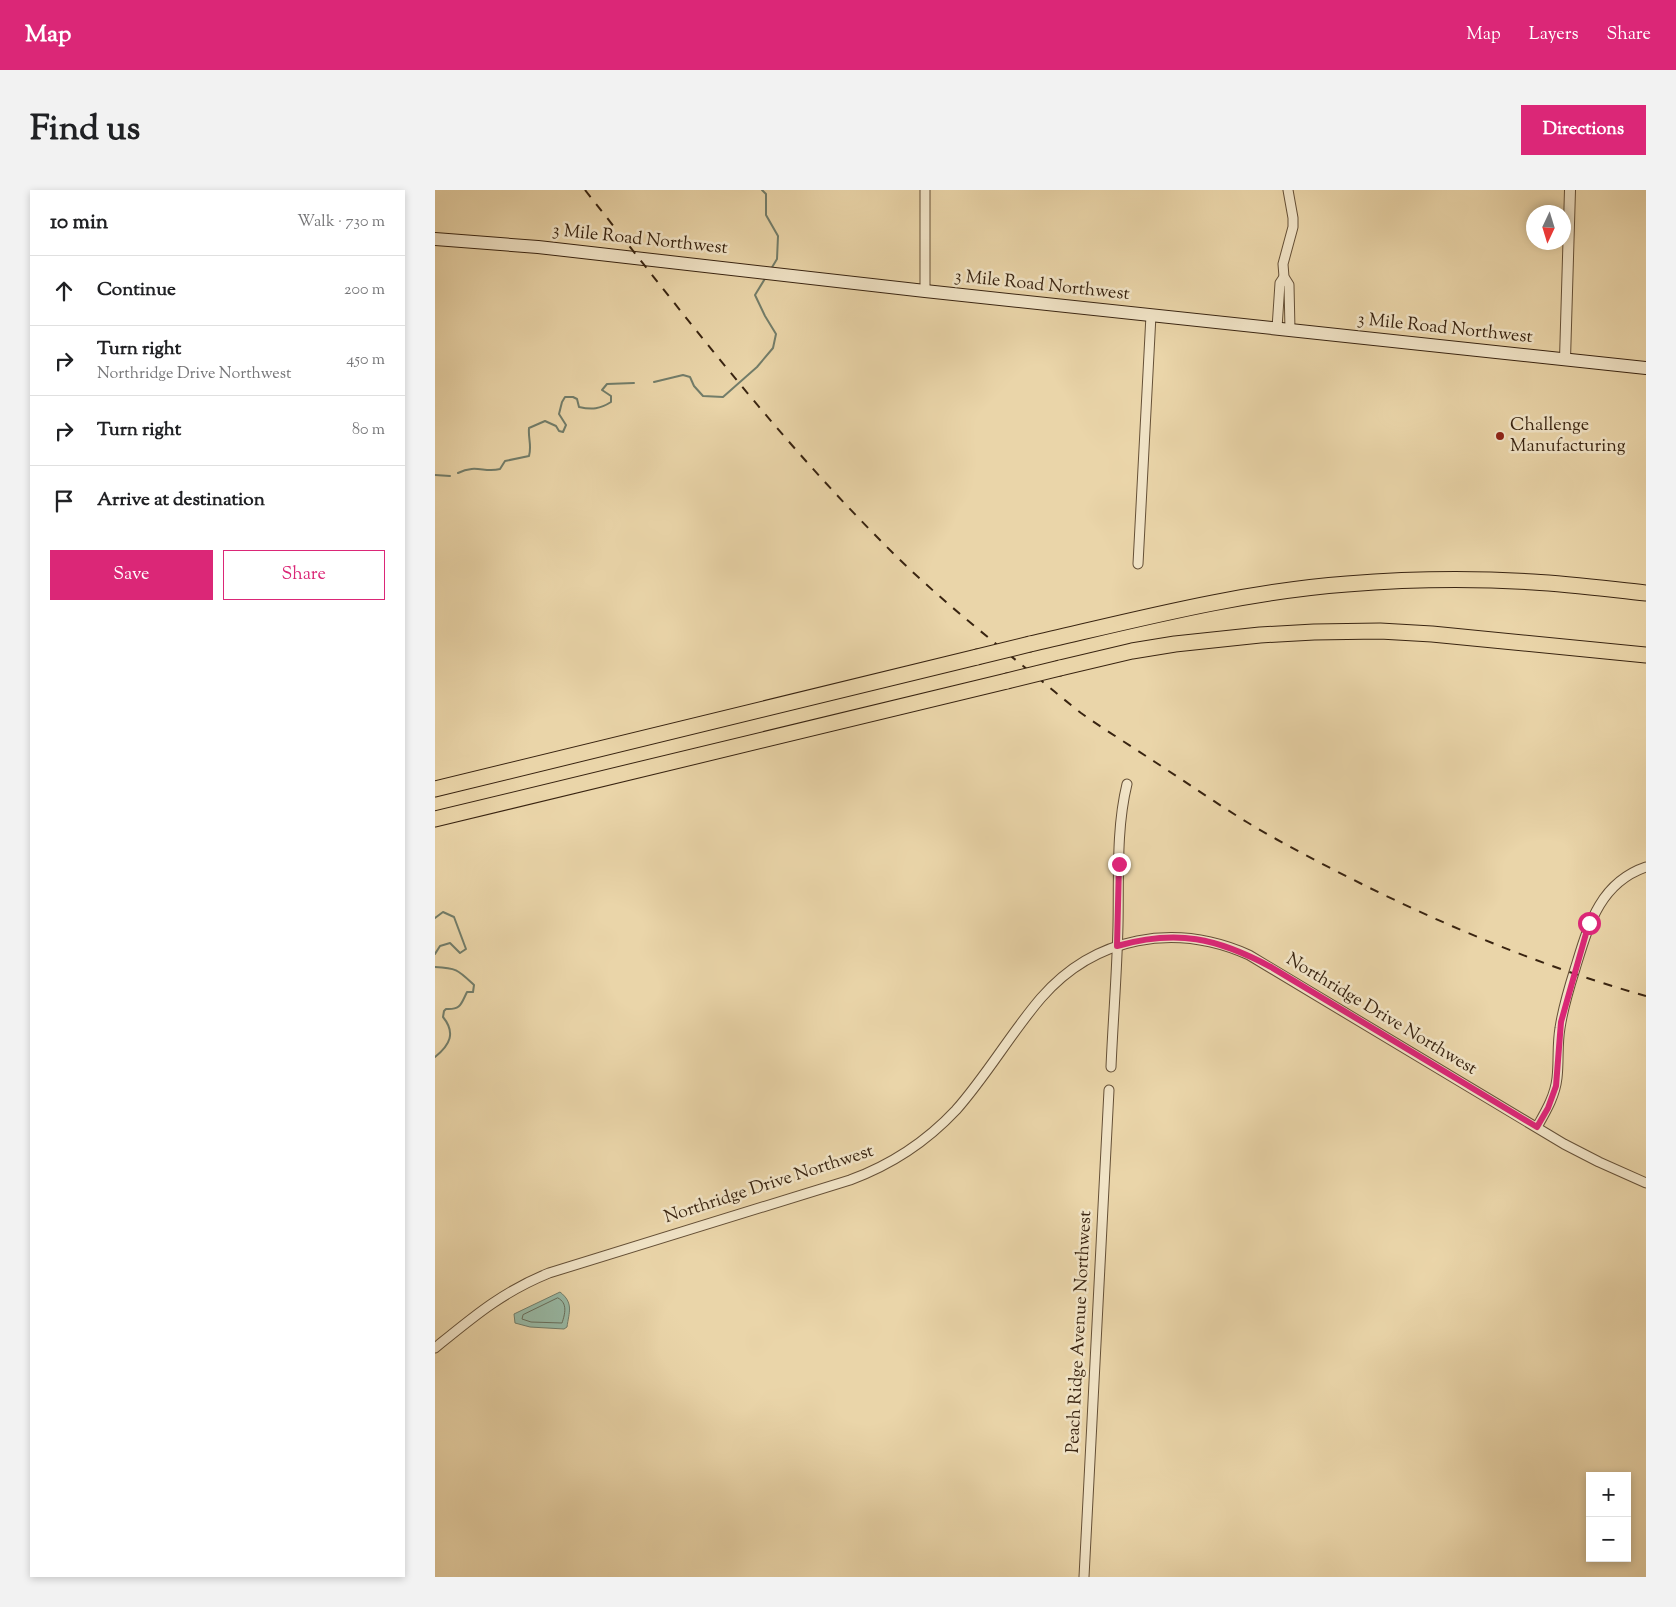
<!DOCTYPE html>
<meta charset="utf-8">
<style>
:root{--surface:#fff;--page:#f2f2f2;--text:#202124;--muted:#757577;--line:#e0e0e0;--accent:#db2777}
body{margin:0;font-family:"Sorts Mill Goudy",serif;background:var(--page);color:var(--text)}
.controls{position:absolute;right:15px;bottom:15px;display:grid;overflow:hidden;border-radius:0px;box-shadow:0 2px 8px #0003}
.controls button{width:45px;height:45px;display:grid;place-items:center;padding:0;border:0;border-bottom:1px solid var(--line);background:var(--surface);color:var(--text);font:25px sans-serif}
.compass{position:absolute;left:1091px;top:15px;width:45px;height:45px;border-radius:50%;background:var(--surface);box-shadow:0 2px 8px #0003;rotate:184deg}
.stop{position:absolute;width:15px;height:15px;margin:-11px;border:4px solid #db2777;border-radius:50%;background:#fff}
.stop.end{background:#db2777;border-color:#fff;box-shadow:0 1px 5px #0008}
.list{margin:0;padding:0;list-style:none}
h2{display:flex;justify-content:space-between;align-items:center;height:65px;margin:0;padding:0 20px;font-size:21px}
h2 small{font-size:16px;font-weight:400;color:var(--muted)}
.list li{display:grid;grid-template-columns:32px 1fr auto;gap:15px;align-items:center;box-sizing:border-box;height:70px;padding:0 20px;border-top:1px solid var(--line)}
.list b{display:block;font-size:19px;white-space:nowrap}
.list p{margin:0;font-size:16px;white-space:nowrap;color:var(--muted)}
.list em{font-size:16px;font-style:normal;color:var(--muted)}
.actions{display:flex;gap:10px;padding:15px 20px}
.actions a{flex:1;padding:11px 0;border:1px solid var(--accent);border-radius:0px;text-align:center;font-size:18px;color:var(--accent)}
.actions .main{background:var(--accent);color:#fff}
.icon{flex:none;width:28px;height:28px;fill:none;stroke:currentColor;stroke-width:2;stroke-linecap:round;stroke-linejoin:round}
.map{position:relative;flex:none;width:1211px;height:1387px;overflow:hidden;border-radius:0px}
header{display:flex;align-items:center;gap:30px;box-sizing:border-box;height:70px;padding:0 25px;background:var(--accent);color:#fff}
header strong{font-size:24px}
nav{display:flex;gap:28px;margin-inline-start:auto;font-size:18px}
.intro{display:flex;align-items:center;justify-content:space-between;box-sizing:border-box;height:120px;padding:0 30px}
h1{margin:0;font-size:35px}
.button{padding:12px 22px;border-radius:0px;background:var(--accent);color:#fff;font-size:18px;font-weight:700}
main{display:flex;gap:30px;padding:0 30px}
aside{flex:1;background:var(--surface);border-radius:0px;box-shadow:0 2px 8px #0003}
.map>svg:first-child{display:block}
.water{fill:#98b9a5;stroke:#727d6a}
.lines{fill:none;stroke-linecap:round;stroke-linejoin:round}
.shore{stroke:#686e5b;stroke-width:1}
.stream{stroke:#727d6a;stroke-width:2}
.minor-casing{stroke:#655037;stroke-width:11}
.tertiary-casing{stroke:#655037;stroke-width:12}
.secondary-casing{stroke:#392411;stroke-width:14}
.motorway-casing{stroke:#392411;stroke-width:17}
.minor{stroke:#f1e4c7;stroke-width:9}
.tertiary{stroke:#f1e4c7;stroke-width:10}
.secondary{stroke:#f1e4c7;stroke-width:12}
.motorway{stroke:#ead5a9;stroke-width:15}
.rail{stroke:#392411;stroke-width:2;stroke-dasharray:9 9;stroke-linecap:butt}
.motorway-bridge-casing{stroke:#392411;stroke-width:17;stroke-linecap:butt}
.motorway-bridge{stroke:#ead5a9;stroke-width:15}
.route{stroke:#db2777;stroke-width:6}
.poi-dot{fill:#8f2418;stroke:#f1e4c7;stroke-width:2}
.labels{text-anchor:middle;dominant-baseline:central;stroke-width:5;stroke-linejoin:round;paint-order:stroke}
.street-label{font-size:18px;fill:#392411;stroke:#f1e4c7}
.poi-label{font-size:18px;fill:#392411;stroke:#f1e4c7;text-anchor:start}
</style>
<header>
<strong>Map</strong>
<nav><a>Map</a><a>Layers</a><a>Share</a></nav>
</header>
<div class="intro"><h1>Find us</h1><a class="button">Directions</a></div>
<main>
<aside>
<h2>10 min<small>Walk · 730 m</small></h2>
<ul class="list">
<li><svg class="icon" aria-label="ahead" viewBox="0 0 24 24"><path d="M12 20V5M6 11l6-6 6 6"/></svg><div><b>Continue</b></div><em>200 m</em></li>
<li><svg class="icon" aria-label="right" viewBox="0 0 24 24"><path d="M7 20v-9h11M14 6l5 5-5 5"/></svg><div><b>Turn right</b><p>Northridge Drive Northwest</p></div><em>450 m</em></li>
<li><svg class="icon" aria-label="right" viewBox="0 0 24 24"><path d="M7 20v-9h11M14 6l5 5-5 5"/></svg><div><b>Turn right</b></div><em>80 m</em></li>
<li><svg class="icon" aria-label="arrive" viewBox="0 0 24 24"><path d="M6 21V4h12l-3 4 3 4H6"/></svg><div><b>Arrive at destination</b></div></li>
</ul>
<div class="actions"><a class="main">Save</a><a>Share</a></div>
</aside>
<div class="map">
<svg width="1211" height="1387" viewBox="0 0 1211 1387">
<rect width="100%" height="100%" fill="#ead5a9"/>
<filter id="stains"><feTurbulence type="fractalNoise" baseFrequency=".004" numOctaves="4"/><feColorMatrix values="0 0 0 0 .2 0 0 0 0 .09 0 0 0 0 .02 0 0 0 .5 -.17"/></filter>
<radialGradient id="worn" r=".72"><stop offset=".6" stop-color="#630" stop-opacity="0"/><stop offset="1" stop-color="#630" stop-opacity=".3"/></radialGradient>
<!-- water -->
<path class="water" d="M125,1102C139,1113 134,1122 132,1137L129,1139L95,1137L80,1133L79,1124Z"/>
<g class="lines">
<!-- shore -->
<path class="shore" d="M123,1108C133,1113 130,1124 127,1133L96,1132L87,1129L88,1125Z"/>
<!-- stream -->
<g class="stream">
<polyline points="327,0 331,4 331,25 343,46 342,69 336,79"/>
<polyline points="219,192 248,185 255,187 259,196 268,206 288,207 322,177 338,158 341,144 330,126 320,105 331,87"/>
<path d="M23,283C41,274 49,283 65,279L70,271L94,266C97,255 93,249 94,238L110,231L121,236L124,241L128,242L131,235L124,224L127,212L130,207H138L142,209L144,217C157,220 165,219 176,212V206L167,200L172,194L199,193"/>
<polyline points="0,285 15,286"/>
<polyline points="0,728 8,722 19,727 31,759 25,763 15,753 5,756 0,764"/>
<path d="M0,777C22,778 23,780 39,795L38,802H32C26,814 26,820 11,819L9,821L8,827C21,843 15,855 0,867"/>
</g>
<defs>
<g id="minor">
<polyline points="853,0 858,28 858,37 848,74 849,87 854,95 855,140"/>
<polyline points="490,101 490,0"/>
<polyline points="842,138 845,93 849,87"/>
<polyline points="703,374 716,125"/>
<path d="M676,877C678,830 682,783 683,735C684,689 681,639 692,594"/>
<path d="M1102,937C1111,921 1120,906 1122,888C1124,871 1122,855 1125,838C1128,818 1134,798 1140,779C1153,737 1164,693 1211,677"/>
<path d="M0,1158C38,1127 67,1102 114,1083L415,990C456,975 491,952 521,920C552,885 576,843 606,808C660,746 740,732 814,765L1129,954L1164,972L1211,993"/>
<polyline points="649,1387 674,900"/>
</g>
<polyline id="tertiary" points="1130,169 1135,0"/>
<polyline id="secondary" points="0,49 103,57 490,101 1211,178"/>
<g id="motorway">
<path d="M595,454C700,430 805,402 912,394C974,389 1036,388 1098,392C1135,394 1173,399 1211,403"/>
<polyline points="625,478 697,461 740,454 825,445 879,442 945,441 997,444 1211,465"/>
<polyline points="0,599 542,467"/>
<polyline points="0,629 572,491"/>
</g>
</defs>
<!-- minor casing -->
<use href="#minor" class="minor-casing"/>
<!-- tertiary casing -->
<use href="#tertiary" class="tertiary-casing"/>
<!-- secondary casing -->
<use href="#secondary" class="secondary-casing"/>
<!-- motorway casing -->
<use href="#motorway" class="motorway-casing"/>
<!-- minor -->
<use href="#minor" class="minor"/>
<!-- tertiary -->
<use href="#tertiary" class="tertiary"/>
<!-- secondary -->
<use href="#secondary" class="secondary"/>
<!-- motorway -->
<use href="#motorway" class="motorway"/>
<!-- rail -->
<path class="rail" d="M150,0C246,121 340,245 449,354C494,400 544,440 593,480C611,494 628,509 646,523C670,540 696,556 720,572C760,598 799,626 841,649C957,713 1083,770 1211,806"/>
<defs>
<g id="motorway-bridge">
<polyline points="542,467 595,454"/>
<polyline points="572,491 625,478"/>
</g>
</defs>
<!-- motorway-bridge casing -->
<use href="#motorway-bridge" class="motorway-bridge-casing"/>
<!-- motorway-bridge -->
<use href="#motorway-bridge" class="motorway-bridge"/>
</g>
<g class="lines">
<!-- route -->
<path class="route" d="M684,674L682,756C742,739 782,748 836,777L1102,937L1113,918L1121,896L1126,832L1154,733"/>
</g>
<!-- markers -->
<circle class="poi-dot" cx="1065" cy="246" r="5"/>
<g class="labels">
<!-- street labels -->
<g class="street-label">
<text transform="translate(205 50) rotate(6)">3 Mile Road Northwest</text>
<text transform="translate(607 96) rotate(6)">3 Mile Road Northwest</text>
<text transform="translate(1010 139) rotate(6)">3 Mile Road Northwest</text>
<text transform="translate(946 825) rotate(31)">Northridge Drive Northwest</text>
<text transform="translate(334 995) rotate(-18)">Northridge Drive Northwest</text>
<text transform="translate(645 1142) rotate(-87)">Peach Ridge Avenue Northwest</text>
</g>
<!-- poi labels -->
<g class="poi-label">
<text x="1075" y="236">Challenge<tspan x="1075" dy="21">Manufacturing</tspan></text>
</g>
</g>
<rect width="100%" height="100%" filter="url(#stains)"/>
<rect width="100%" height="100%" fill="url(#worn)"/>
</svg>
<div class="controls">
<button>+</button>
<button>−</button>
</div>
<svg class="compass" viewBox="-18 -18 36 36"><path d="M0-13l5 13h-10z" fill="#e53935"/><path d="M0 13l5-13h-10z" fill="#757577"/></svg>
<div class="stop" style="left:1154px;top:733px"></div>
<div class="stop end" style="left:684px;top:674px"></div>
</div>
</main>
